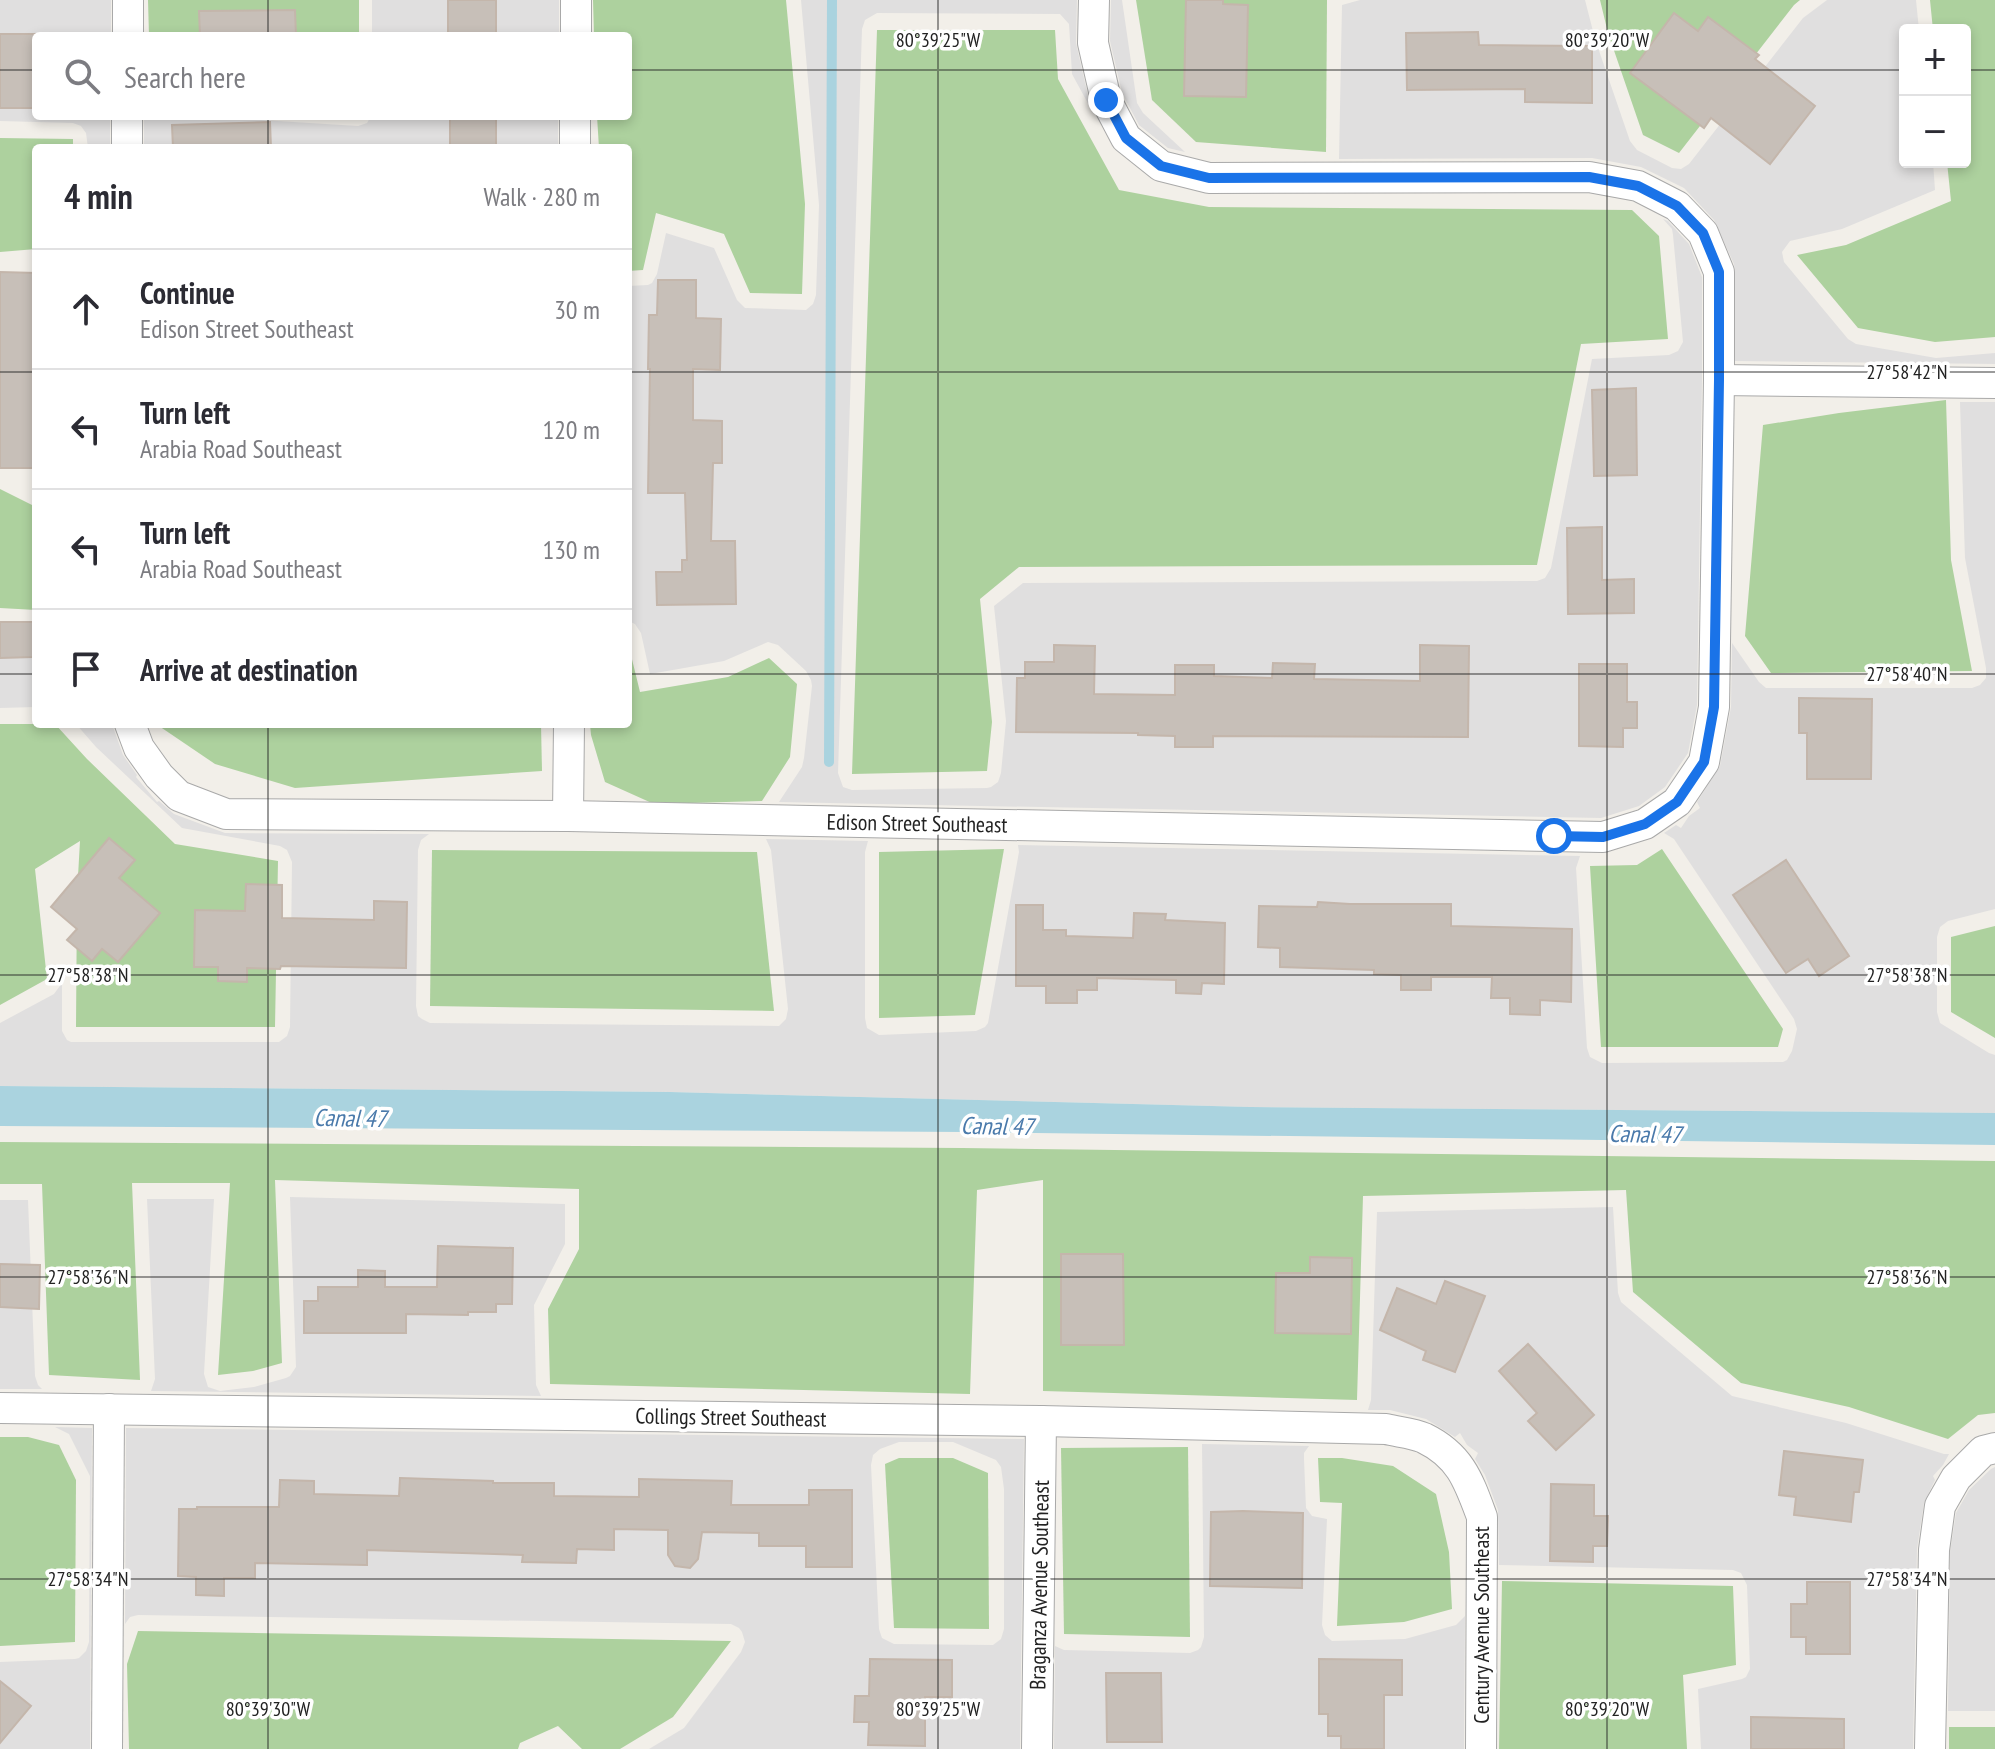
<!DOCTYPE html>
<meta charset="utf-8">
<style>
:root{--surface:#fff;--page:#f7f7f7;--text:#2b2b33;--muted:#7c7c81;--line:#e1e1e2}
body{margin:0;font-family:"PT Sans Narrow",sans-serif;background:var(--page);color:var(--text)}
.controls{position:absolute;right:24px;top:24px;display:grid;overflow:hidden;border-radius:8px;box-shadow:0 4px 12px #0003}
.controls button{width:72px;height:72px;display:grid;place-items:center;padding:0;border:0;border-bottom:2px solid var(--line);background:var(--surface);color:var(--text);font:40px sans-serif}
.stop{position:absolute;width:24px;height:24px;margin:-18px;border:6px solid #1a73e8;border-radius:50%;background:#fff}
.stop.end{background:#1a73e8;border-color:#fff;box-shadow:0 2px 8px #0008}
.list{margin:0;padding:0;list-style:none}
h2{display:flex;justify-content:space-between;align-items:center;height:104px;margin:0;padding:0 32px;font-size:34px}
h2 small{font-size:26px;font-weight:400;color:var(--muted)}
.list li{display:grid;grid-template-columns:52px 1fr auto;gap:24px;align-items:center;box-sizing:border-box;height:120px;padding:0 32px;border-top:2px solid var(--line)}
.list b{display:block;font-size:30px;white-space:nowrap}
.list p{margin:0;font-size:26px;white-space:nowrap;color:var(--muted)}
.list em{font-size:26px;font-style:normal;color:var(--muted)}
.icon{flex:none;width:44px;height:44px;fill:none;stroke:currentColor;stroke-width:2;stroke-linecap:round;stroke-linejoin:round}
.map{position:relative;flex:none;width:1995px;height:1749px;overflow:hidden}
.search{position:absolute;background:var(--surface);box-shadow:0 4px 12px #0003;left:32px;top:32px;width:600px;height:88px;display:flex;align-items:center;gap:20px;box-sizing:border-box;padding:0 28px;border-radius:8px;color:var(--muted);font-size:30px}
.panel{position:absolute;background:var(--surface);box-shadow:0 4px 12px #0003;left:32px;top:144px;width:600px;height:584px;border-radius:8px}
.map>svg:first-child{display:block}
.residential{fill:#e0dfdf;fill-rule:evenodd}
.forest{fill:#add19e}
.water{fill:#aad3df}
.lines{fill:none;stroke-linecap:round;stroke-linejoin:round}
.stream{stroke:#aad3df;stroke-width:10}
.building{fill:#c7bfb8;stroke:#c4b6ab;stroke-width:2}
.minor-casing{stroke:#a9a9a9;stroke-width:32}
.minor{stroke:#fff;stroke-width:30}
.route{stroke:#1a73e8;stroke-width:10}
.ticks{fill:none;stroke:#222;stroke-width:2;stroke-opacity:0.45}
.labels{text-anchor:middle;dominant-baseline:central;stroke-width:7;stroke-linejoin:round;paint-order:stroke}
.street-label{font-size:22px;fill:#222;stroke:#fff}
.water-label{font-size:24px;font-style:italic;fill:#4a7aab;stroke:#fff}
.ticks-label{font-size:20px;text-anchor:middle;fill:#222;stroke:#fff;stroke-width:7;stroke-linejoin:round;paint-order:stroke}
</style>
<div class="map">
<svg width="1995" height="1749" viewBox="0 0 1995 1749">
<rect width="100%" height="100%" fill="#f2efe9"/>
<!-- residential -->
<g class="residential">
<polygon points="0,0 111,0 111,36 36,36 36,116 110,116 110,148 88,148 86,133 81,126 73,123 0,121"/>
<rect x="372" y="0" width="187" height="36"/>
<polygon points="801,0 1077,0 1076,43 1091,109 1072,74 1069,24 1060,14 877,13 865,20 862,29 838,773 843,787 852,790 987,788 991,787 998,782 1001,773 1006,721 994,606 1023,583 1537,581 1545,578 1551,568 1592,359 1669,355 1678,351 1683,342 1673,235 1672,229 1663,219 1668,221 1689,244 1702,277 1702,380 1697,705 1688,753 1665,787 1639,806 1601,818 779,802 802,767 804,758 812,686 811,680 806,671 778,645 768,642 724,661 650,674 641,633 635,624 628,621 628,286 648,285 652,283 657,274 666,233 714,248 737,300 745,308 806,310 813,304 816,295 819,205"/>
<polygon points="1111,0 1122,0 1137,103 1143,113 1185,152 1168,148 1139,125 1122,93 1110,41"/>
<polygon points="1360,0 1585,0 1595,39 1630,141 1637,150 1672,168 1681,169 1689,164 1803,18 1827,0 1916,0 1919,30 1905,30 1905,162 1933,162 1935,190 1842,229 1790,241 1782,252 1784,262 1848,339 1856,344 1936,358 1995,353 1995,364 1735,361 1735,272 1734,264 1714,220 1684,188 1641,167 1592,158 1339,159 1342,5"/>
<polygon points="144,116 197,116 358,126 367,123 371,116 558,116 558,148 144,148"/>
<polygon points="1960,402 1995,402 1995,909 1948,921 1940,927 1937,937 1937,1012 1940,1023 1989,1053 1995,1055 1995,1113 1251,1107 670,1092 0,1086 0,1023 54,994 62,983 62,1031 67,1040 71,1042 279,1042 287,1036 290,1027 292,862 287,850 280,846 182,828 96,747 76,724 112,724 123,755 137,775 136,777 157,802 159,801 174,814 225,833 429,834 421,840 418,850 416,1006 418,1016 422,1019 430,1023 779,1026 786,1019 788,1009 771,850 766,839 868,841 865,852 865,1018 867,1028 879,1035 976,1031 985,1027 988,1023 1019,852 1018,845 1580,856 1576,868 1587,1048 1590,1057 1602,1063 1783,1062 1787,1060 1792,1051 1797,1029 1794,1019 1674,839 1664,833 1676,825 1681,828 1689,816 1700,808 1697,802 1720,766 1731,707 1732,643 1759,682 1766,688 1972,688 1980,685 1986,678 1986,668 1965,558"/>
<polygon points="0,625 36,626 36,707 0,708"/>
<polygon points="290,1197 565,1204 565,1244 534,1305 536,1385 541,1396 151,1391 155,1379 147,1199 214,1199 204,1374 208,1387 220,1391 254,1387 286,1378 290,1376 296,1367"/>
<polygon points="0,1200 28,1200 35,1376 38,1385 42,1389 0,1389"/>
<polygon points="1613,1207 1618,1293 1621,1302 1732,1396 1846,1423 1944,1454 1949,1454 1943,1465 1933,1476 1935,1480 1924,1503 1917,1549 1913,1749 1701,1749 1698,1689 1742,1679 1746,1677 1750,1669 1747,1585 1741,1573 1733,1570 1499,1565 1498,1510 1485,1475 1475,1459 1478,1453 1467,1445 1460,1433 1455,1437 1426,1419 1390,1410 1368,1410 1371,1400 1377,1212"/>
<polygon points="55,1427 92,1428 90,1749 0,1749 0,1662 75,1659 79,1658 86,1651 89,1642 90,1476 69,1434"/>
<path d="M126,1428L1024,1439L1020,1749H649L684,1728L741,1652L745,1642L742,1632L739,1628L731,1624L138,1615L130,1617L125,1624ZM899,1442H953L996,1460L1001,1467L1004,1489V1629L1001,1639L993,1645L894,1644L882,1638L879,1629L871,1465L873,1455L880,1449Z"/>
<polygon points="1202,1444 1309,1446 1304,1453 1304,1459 1306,1508 1312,1516 1327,1519 1322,1625 1325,1635 1332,1641 1405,1639 1456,1625 1465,1616 1464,1749 1054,1749 1055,1646 1064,1650 1190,1653 1198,1650 1201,1647 1204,1637"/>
<polygon points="1995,1467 1995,1711 1948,1711 1950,1552 1956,1513 1969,1490 1991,1469"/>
</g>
<!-- forest -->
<g class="forest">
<polygon points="148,0 359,0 359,36 149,36"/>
<polygon points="593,0 786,0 805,204 802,294 750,293 724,234 656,213 643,270 628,271 628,148 599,148 597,116 628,116 628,36 594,36"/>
<polygon points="1136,0 1327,0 1326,152 1196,142 1152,100"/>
<polygon points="1600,0 1800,0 1794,5 1679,153 1643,135 1608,33"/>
<polygon points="1930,0 1995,0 1995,337 1935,342 1858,328 1797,255 1846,245 1951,201 1947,162 1965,162 1965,30 1933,30"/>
<polygon points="877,30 1055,30 1058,79 1119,190 1209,207 1632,210 1659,236 1668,339 1581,344 1537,565 1019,567 980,599 992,722 987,771 852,774"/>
<polygon points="0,138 73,139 73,148 36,148 36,249 0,252"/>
<polygon points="1946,400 1951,560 1972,671 1771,673 1745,636 1763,425 1839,413"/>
<polygon points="0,489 36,507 36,610 0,608"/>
<polygon points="628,643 640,692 728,677 769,658 797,684 790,757 762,801 654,804 605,782 591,735 590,724 628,724"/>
<polygon points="0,724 55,724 87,759 175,844 278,861 275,1027 76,1027 77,894 80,841 35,869 47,979 0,1005"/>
<polygon points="156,724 541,724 542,771 295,788 215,764"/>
<polygon points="1004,849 975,1015 879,1018 879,852"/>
<polygon points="1662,849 1783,1029 1778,1047 1601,1047 1590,866 1637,865"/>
<polygon points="432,850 757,852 774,1011 430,1006"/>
<polygon points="1995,926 1995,1038 1951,1012 1951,937"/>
<polygon points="0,1142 962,1148 1995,1161 1995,1413 1978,1415 1948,1439 1849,1407 1741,1383 1633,1292 1626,1190 1363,1196 1357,1400 1043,1391 1043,1180 977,1190 970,1394 550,1384 548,1309 579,1249 579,1189 275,1180 282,1363 253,1371 218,1375 230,1183 132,1183 140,1380 49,1375 42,1184 0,1184"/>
<polygon points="0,1437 28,1437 59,1445 76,1480 75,1642 0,1646"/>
<polygon points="1188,1447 1190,1637 1064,1634 1061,1448"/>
<polygon points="899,1458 953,1458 988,1473 989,1629 894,1628 885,1464"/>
<polygon points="1318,1458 1342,1458 1393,1466 1436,1494 1449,1552 1452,1609 1404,1622 1337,1626 1342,1503 1320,1502"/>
<polygon points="1502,1581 1733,1586 1736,1665 1683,1675 1687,1749 1499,1749"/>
<polygon points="138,1631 731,1641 673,1717 620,1749 582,1749 558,1726 520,1743 518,1749 129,1749 127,1664"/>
<rect x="1949" y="1727" width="46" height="22"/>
</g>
<!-- water -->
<polygon class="water" points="0,1086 670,1092 1251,1107 1995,1113 1995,1145 963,1132 0,1126"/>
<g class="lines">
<!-- stream -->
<polyline class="stream" points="829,762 832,0"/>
</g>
<!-- building -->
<g class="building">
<rect x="448" y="0" width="48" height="36"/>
<polygon points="1186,0 1223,0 1223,4 1248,5 1246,97 1184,96"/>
<polygon points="295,10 296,36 200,36 199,11"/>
<polygon points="1674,13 1698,31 1708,17 1759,55 1755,59 1815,106 1770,164 1711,118 1704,128 1630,73"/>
<polygon points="1478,32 1479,45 1592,46 1592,103 1525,102 1525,89 1407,90 1406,33"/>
<rect x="0" y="34" width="36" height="74"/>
<rect x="450" y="116" width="46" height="32"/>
<polygon points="270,122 271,148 173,148 172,125"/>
<polygon points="0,272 36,273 36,468 0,468"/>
<polygon points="658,280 696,280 696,318 721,319 720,370 693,369 693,420 722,421 722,463 713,463 711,541 735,541 736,604 657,605 656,572 682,572 682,560 687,560 685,493 648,493 650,369 648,369 649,315 657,315"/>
<polygon points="1636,388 1637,475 1594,476 1592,390"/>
<polygon points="1602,527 1602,580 1634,579 1634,613 1568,614 1567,528"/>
<polygon points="0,622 33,622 33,657 0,658"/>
<polygon points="1054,645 1095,646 1094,694 1175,695 1175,665 1214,665 1214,676 1272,678 1273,663 1315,664 1314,679 1420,681 1420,645 1469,646 1468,737 1213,736 1213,747 1175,747 1175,736 1138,735 1138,733 1016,732 1017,678 1025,678 1025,662 1054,662"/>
<polygon points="1579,664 1627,664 1627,702 1637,702 1637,728 1623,728 1623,747 1579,746"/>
<polygon points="1799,698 1872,699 1871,779 1807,779 1807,733 1799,733"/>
<polygon points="109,838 135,860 119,878 160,913 118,962 102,949 92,961 67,940 77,929 51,907"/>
<polygon points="1786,860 1849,956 1819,976 1808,959 1786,973 1733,895"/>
<polygon points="246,884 282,885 282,918 374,920 374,901 407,902 406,968 281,966 280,969 247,968 247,982 218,981 218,967 194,967 195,910 245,911"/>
<polygon points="1318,902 1350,904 1451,904 1451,926 1572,929 1571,1002 1540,1000 1540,1015 1510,1014 1510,998 1491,998 1492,977 1431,977 1431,990 1401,990 1401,975 1374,974 1374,970 1280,967 1280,948 1258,947 1259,906 1317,907"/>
<polygon points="1016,905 1043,905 1043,930 1066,930 1066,936 1133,938 1134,913 1166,914 1165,920 1225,923 1224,984 1202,983 1201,994 1176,993 1176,980 1097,978 1097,990 1077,990 1077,1003 1046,1003 1046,986 1016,986"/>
<polygon points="438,1246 513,1248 512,1304 496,1304 496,1312 468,1312 468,1315 406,1314 406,1333 304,1333 304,1301 318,1301 318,1287 358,1287 358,1270 385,1271 385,1287 437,1287"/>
<polygon points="1061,1254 1123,1254 1124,1345 1061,1345"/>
<polygon points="1310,1257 1352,1258 1351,1334 1275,1333 1276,1273 1310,1273"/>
<polygon points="0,1264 40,1265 39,1309 0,1307"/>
<polygon points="1445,1281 1485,1296 1455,1372 1423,1360 1426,1351 1380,1330 1397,1288 1436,1304"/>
<polygon points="1528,1344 1594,1415 1556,1450 1528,1421 1537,1413 1499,1371"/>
<polygon points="1784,1451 1863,1460 1859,1492 1854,1492 1851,1522 1794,1515 1796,1497 1779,1495"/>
<polygon points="400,1478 493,1481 493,1483 554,1483 554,1496 639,1497 639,1479 732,1481 731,1505 809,1505 809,1490 852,1490 852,1567 806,1567 806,1546 759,1546 759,1533 702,1532 698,1559 690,1568 675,1566 668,1555 668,1530 614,1529 614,1550 577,1549 576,1563 522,1562 523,1555 367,1550 367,1565 255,1563 255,1578 224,1578 224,1596 196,1595 196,1577 178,1576 179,1509 197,1509 197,1507 279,1507 280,1480 314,1481 314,1494 399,1496"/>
<polygon points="1551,1484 1594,1485 1594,1516 1608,1516 1607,1546 1593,1546 1593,1562 1550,1561"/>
<polygon points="1243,1511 1303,1513 1302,1588 1210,1586 1211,1512"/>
<polygon points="1807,1582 1850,1582 1850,1654 1806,1654 1806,1637 1791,1637 1791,1604 1807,1604"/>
<polygon points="870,1659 952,1660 952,1697 925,1697 925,1746 868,1745 869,1722 854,1722 855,1696 869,1696"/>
<polygon points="1319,1659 1402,1660 1402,1695 1384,1695 1384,1749 1341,1749 1341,1736 1328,1736 1328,1714 1319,1714"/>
<polygon points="1106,1673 1161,1673 1162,1742 1107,1742"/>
<polygon points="0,1681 31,1706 0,1743"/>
<polygon points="1751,1717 1844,1719 1844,1749 1751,1749"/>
</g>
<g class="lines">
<defs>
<g id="minor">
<polyline points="128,36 128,0"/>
<polyline points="576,36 576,0"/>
<polyline points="127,148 127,116"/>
<polyline points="575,148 575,116"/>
<polyline points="1719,380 1995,383"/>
<polyline points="130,724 139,748 159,776 179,796 226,814 568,816 1603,837 1645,824 1677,802 1704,762 1714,707 1719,380 1719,272 1703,233 1677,206 1638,186 1589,177 1209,178 1161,166 1126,138 1106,100 1093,43 1094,0"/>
<polyline points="568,816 569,724"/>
<path d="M0,1408L1041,1421L1386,1429C1398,1432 1413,1433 1424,1438C1461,1456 1469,1482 1482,1517L1481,1749"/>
<polyline points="107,1749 109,1409"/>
<polyline points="1037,1749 1041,1421"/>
<polyline points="1930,1749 1934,1550 1940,1506 1956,1478 1983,1451 1995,1448"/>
</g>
</defs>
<!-- minor casing -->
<use href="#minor" class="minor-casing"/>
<!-- minor -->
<use href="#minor" class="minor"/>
</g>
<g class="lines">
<!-- route -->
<polyline class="route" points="1106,100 1126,138 1161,166 1209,178 1589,177 1638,186 1677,206 1703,233 1719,272 1719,380 1714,707 1704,762 1677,802 1645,824 1603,837 1554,836"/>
</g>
<!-- ticks -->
<path class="ticks" d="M268,0V36M938,0V1749M1607,0V1749M0,70H36M628,70H1905M1965,70H1995M268,116V148M0,372H36M628,372H1995M0,674H36M628,674H1995M268,724V1749M0,975H1995M0,1277H1995M0,1579H1995"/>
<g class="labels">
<!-- street labels -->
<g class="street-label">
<text transform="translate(917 823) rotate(1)">Edison Street Southeast</text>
<text transform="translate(731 1417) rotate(1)">Collings Street Southeast</text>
<text transform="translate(1039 1585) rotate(-89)">Braganza Avenue Southeast</text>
<text transform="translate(1481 1625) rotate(-90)">Century Avenue Southeast</text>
</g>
<!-- water labels -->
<g class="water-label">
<text transform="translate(350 1118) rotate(1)">Canal 47</text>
<text transform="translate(997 1126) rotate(1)">Canal 47</text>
<text transform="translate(1645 1134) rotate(1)">Canal 47</text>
</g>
</g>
<g class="ticks-label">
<text x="938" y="47">80°39'25"W</text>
<text x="1607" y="47">80°39'20"W</text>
<text x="1907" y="379">27°58'42"N</text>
<text x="1907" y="681">27°58'40"N</text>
<text x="88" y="982">27°58'38"N</text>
<text x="1907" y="982">27°58'38"N</text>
<text x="88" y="1284">27°58'36"N</text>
<text x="1907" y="1284">27°58'36"N</text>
<text x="88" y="1586">27°58'34"N</text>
<text x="1907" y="1586">27°58'34"N</text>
<text x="268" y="1716">80°39'30"W</text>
<text x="938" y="1716">80°39'25"W</text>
<text x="1607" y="1716">80°39'20"W</text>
</g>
</svg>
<div class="controls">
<button>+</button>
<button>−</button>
</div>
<div class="stop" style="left:1554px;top:836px"></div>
<div class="stop end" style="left:1106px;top:100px"></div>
<div class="search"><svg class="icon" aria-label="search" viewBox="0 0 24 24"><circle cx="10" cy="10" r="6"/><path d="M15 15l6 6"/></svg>Search here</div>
<section class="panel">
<h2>4 min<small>Walk · 280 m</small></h2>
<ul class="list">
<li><svg class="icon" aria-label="ahead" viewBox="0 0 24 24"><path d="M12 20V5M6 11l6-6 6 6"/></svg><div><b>Continue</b><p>Edison Street Southeast</p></div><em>30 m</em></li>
<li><svg class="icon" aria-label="left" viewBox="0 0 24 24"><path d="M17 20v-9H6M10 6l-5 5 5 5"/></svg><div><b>Turn left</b><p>Arabia Road Southeast</p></div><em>120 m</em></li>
<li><svg class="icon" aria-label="left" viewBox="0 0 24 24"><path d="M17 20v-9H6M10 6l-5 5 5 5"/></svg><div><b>Turn left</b><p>Arabia Road Southeast</p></div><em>130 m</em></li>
<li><svg class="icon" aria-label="arrive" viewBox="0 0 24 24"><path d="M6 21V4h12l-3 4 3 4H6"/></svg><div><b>Arrive at destination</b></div></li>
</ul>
</section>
</div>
